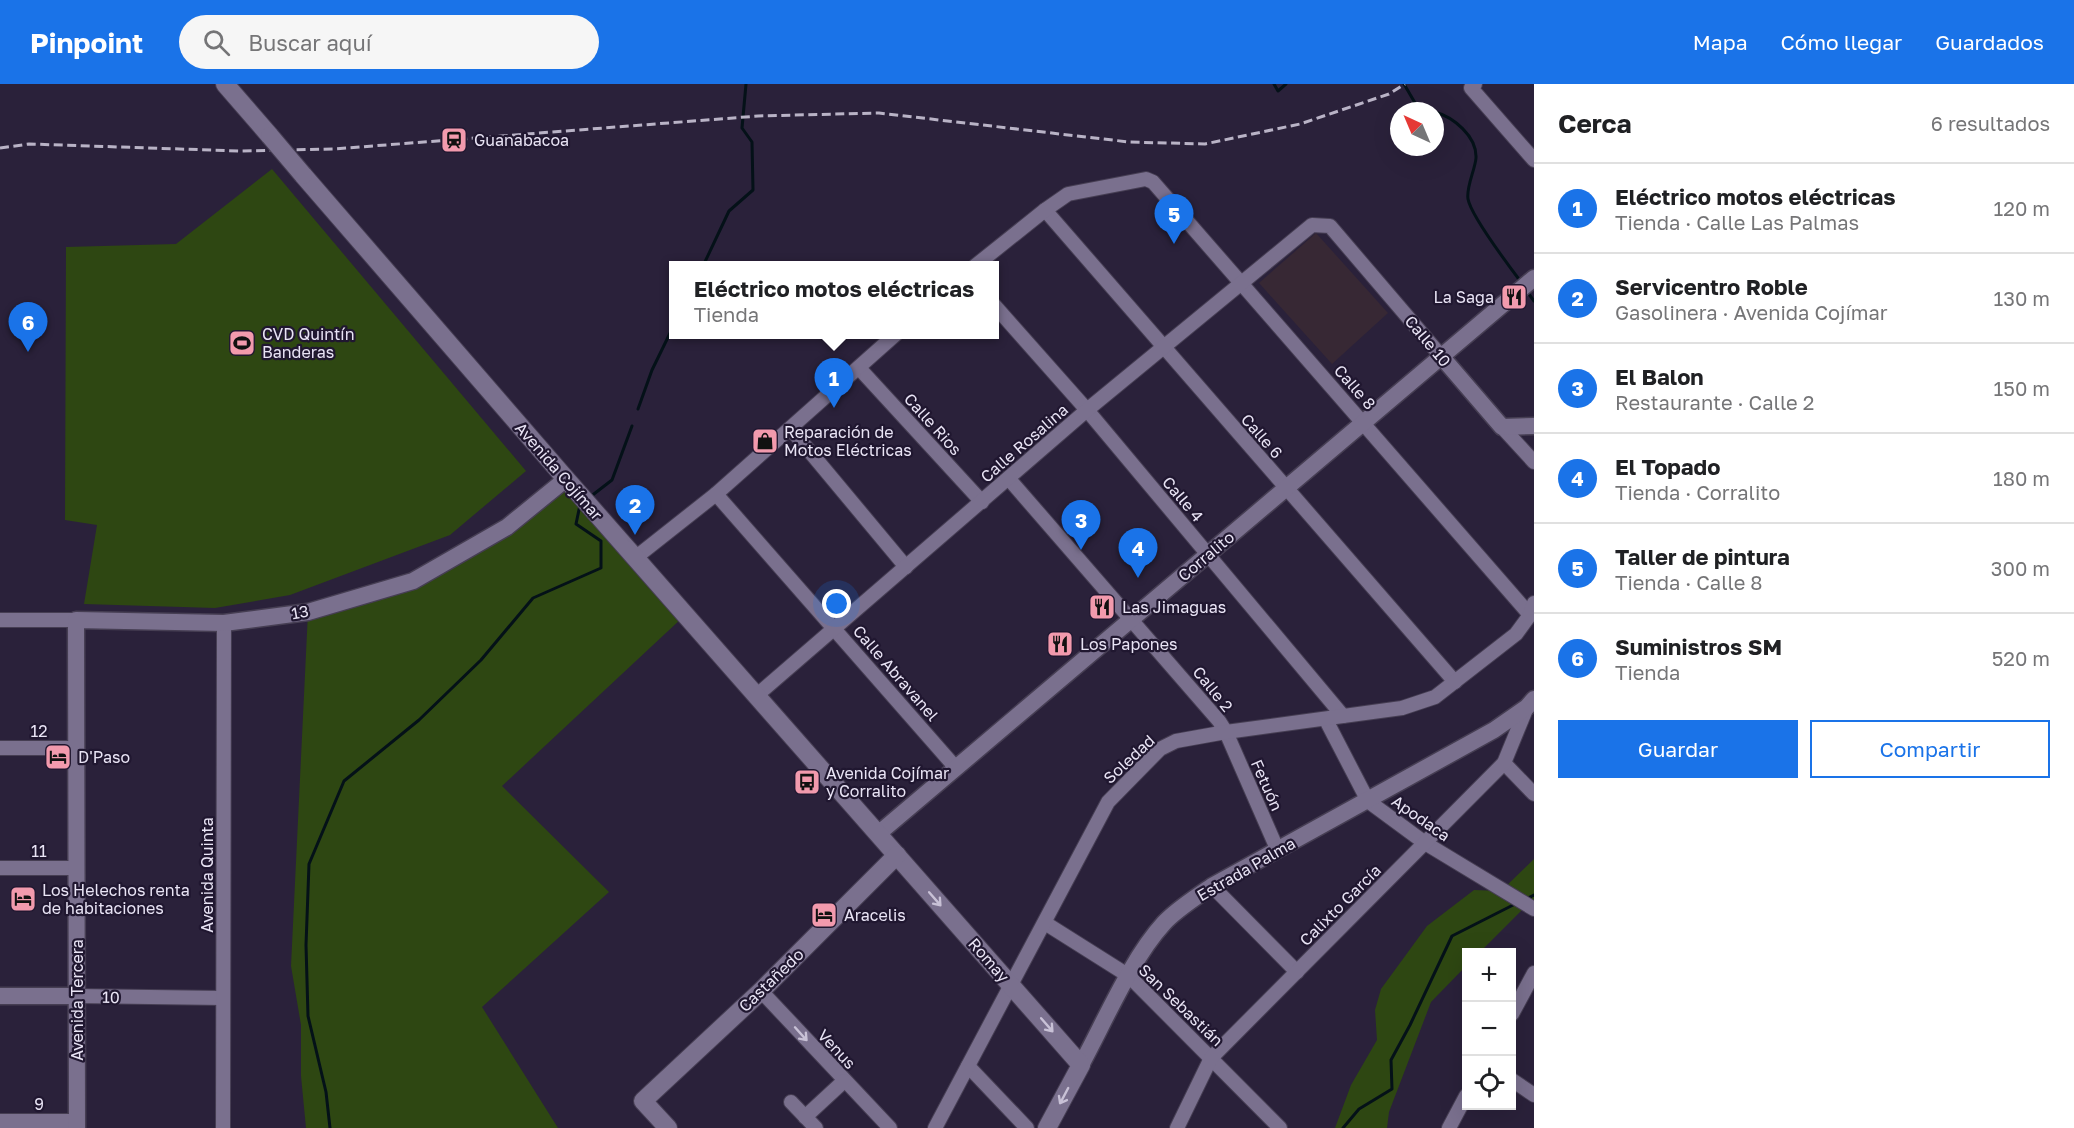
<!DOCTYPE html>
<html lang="es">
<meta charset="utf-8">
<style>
:root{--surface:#fff;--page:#f6f6f6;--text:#202124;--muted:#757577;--line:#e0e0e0;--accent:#1a73e8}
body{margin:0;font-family:"Golos Text",sans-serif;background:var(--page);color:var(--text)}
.controls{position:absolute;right:18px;bottom:18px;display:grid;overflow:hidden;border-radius:0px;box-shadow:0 6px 24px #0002}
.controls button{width:54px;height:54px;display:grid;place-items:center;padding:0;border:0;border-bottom:2px solid var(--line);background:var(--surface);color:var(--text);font:30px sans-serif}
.compass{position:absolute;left:1390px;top:18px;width:54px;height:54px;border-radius:50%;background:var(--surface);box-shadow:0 6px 24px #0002;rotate:316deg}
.you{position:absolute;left:837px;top:520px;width:21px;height:21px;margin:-15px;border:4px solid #fff;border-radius:50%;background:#1a73e8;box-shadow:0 0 0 9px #1a73e833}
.badge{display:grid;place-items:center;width:39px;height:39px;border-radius:50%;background:var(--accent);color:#fff;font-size:20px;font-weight:700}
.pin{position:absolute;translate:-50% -50px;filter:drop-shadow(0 2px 3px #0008)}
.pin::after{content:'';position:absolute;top:32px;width:21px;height:18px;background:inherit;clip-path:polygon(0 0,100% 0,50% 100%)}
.popup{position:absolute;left:669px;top:177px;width:330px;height:78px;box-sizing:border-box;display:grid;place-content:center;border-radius:0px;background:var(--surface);filter:drop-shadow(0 2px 4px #0005);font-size:20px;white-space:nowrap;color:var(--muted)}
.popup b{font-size:22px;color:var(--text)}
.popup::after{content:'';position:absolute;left:50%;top:100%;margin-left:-12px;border:12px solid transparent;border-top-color:var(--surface)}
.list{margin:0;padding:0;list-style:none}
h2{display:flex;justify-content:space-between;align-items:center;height:78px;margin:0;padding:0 24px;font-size:26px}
h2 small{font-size:20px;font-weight:400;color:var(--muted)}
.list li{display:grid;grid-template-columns:39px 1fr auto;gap:18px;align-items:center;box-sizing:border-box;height:90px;padding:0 24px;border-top:2px solid var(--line)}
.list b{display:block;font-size:22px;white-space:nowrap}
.list p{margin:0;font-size:20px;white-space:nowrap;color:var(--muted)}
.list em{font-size:20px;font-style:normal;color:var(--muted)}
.actions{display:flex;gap:12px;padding:18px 24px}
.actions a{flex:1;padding:14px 0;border:2px solid var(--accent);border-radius:0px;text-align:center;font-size:21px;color:var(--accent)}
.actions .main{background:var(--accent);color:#fff}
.icon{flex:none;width:33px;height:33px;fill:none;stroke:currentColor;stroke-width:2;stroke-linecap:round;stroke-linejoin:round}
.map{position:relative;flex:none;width:1534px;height:1044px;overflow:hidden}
header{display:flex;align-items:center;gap:36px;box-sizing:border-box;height:84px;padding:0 30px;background:var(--accent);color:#fff}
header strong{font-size:28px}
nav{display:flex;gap:33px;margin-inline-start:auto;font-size:21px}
.search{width:420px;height:54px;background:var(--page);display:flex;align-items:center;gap:15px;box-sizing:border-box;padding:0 21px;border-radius:33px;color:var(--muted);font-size:22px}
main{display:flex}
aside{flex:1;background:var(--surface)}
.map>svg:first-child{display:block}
.education{fill:#372834}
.green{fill:#2e4712}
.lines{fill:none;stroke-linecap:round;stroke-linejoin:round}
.stream{stroke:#041118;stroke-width:3}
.minor-casing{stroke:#463e53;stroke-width:16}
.tertiary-casing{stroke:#463e53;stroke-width:19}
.secondary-casing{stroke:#463e53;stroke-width:20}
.minor{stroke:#7a708e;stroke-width:14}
.tertiary{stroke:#7a708e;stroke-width:16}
.secondary{stroke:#7a708e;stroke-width:18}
.rail{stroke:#b9b3c6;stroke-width:3;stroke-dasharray:9 4.5;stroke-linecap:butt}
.secondary-bridge-casing{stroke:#463e53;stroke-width:20;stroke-linecap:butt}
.secondary-bridge{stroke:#7a708e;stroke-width:18}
.oneway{stroke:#c8c1d6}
.labels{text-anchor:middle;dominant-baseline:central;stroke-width:4.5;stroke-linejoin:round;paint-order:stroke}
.poi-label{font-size:16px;fill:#e9e4f5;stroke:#201730;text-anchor:start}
.street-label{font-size:16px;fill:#e9e4f5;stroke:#201730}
</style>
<header>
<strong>Pinpoint</strong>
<div class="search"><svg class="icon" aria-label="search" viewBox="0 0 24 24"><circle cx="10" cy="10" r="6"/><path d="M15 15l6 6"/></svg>Buscar aquí</div>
<nav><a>Mapa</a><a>Cómo llegar</a><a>Guardados</a></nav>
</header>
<main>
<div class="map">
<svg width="1534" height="1044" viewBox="0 0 1534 1044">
<rect width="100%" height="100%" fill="#2a213a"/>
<!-- education -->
<polygon class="education" points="1316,149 1388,229 1332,280 1259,199"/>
<!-- green -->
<g class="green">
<polygon points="272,85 526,387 450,451 290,511 215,524 84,520 97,441 65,436 66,163 176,160"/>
<polygon points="563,402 682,534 502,702 609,808 482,923 558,1044 306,1044 301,992 301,941 291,882 308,528 413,497"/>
<polygon points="1534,775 1534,817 1526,822 1480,868 1466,868 1466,882 1431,918 1389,1028 1387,1044 1335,1044 1351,1001 1377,956 1375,926 1381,905 1427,842 1474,806 1501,807"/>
</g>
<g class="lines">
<!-- stream -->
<g class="stream">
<polyline points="1274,0 1278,7 1286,0"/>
<polyline points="1404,0 1418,24 1431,27"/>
<path d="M1435,28C1453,33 1477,52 1476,74C1475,86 1466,103 1468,115C1471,132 1509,182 1521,198"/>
<polyline points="703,182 729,127 753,106 752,58 742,44 746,0"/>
<polyline points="1526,206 1534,217"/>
<polyline points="638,325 652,286 674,241"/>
<polyline points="590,413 612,396 632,342"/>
<polyline points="1526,815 1534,811"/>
<polyline points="330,1044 326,1008 308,932 306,861 309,780 344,697 419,636 481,576 533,514 601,484 601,457 576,440 580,421"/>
<polyline points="1343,1044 1359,1025 1392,1005 1391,976 1410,941 1452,852 1517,819"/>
</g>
<defs>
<g id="minor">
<polyline points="1475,0 1471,4 1534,76"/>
<polyline points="1045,126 1455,598"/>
<polyline points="975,182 1045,126 1068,110 1146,95 1153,98 1530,531"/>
<polyline points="994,221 1087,326 1343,632"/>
<polyline points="859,284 982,418"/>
<polyline points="1502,343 1534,378"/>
<polyline points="791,345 906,483"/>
<polyline points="1009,395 1219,637 1226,648 1278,767"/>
<polyline points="716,410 956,684"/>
<polyline points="635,474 716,410 896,250"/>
<polyline points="0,536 76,536"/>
<polyline points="756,612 1087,326 1312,141 1330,142 1441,272"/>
<polyline points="1326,636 1368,717 1425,759 1534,825"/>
<polyline points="0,664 77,664"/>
<polyline points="1504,679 1534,710"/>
<polyline points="0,784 77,784"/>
<polyline points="1212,802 1297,888"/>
<polyline points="1045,839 1129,892 1280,1044"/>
<polyline points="761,907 890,1044"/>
<polyline points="77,912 223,914"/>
<polyline points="1512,930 1534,889"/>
<polyline points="968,982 1027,1044"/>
<polyline points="1512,996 1534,1011"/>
<polyline points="791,1018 816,1044"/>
<polyline points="805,1033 844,997"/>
<polyline points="0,1037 77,1037"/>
<polyline points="223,1044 224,539"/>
<polyline points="935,1044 1108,718 1160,665 1176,657 1226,648 1402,624 1435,613 1516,550 1530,531 1534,519"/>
<polyline points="1177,1044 1211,974 1504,679 1527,623"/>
<polyline points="1449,1044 1466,1012"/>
</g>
<g id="tertiary">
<polyline points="1441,272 1502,343 1534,342"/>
<polyline points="878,750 1534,194"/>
<polyline points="0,912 77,912"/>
<path d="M1081,981C1105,937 1131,875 1164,839C1177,825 1195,814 1212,802L1494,646L1527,623L1534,615"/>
<polyline points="77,1044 76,536 224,539 308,528 413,497 507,443 566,395"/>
</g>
<g id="secondary">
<polyline points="225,0 270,52"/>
<polyline points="303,91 566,395 1081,981 1047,1044"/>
<polyline points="668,1044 643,1017 761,907 897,771"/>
</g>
</defs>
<!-- minor casing -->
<use href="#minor" class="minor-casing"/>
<!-- tertiary casing -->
<use href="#tertiary" class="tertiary-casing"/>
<!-- secondary casing -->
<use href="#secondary" class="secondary-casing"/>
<!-- minor -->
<use href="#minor" class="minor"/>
<!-- tertiary -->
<use href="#tertiary" class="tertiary"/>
<!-- secondary -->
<use href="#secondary" class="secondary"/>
<!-- rail -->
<polyline class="rail" points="0,64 29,60 239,67 334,65 758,32 879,29 1129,58 1205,60 1300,40 1389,10 1405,0"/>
<defs>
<polyline id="secondary-bridge" points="270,52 303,91"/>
</defs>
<!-- secondary-bridge casing -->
<use href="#secondary-bridge" class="secondary-bridge-casing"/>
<!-- secondary-bridge -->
<use href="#secondary-bridge" class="secondary-bridge"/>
</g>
<!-- one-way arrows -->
<defs><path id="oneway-shaft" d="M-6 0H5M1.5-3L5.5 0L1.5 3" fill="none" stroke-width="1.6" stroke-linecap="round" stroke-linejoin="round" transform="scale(1.5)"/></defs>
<g class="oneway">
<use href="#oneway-shaft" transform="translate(935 815) rotate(49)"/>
<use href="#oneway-shaft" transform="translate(1047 941) rotate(49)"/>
<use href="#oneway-shaft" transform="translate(801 950) rotate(48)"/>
<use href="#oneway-shaft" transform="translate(1064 1012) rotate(118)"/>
</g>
<!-- icons -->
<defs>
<symbol id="station-square" viewBox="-11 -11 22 22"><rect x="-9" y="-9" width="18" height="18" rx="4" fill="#f29aad" stroke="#201730"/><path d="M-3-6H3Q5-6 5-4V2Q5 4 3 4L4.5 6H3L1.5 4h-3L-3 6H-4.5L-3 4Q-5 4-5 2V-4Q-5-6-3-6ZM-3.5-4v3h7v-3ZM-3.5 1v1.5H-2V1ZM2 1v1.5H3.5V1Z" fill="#111"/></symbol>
<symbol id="restaurant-square" viewBox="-11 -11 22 22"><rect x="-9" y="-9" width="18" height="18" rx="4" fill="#f29aad" stroke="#201730"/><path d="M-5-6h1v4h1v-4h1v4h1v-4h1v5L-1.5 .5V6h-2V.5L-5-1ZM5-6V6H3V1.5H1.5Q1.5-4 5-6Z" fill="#111"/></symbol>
<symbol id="stadium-square" viewBox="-11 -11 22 22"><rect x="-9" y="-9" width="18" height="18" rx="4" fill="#f29aad" stroke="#201730"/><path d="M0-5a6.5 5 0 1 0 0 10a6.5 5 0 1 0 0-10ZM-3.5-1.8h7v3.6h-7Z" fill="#111"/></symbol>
<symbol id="shop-square" viewBox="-11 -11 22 22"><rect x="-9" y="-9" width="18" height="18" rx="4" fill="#f29aad" stroke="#201730"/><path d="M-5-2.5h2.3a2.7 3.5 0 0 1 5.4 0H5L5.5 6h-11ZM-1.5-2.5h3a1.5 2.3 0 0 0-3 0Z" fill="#111"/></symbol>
<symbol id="hotel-square" viewBox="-11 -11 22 22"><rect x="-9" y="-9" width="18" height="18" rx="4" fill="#f29aad" stroke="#201730"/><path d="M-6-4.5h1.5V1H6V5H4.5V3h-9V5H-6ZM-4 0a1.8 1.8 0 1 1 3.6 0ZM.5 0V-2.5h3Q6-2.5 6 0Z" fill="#111"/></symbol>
<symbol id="bus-square" viewBox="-11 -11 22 22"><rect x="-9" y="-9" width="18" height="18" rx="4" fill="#f29aad" stroke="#201730"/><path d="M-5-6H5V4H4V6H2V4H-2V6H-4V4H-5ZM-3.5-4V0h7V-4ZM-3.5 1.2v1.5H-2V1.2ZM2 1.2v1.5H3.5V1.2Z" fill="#111"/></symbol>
</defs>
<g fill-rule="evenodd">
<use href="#station-square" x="439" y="41" width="30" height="30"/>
<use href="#restaurant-square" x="1499" y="198" width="30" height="30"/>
<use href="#stadium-square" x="227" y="244" width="30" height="30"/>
<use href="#shop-square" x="750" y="342" width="30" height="30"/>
<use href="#restaurant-square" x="1087" y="508" width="30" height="30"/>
<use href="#restaurant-square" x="1045" y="545" width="30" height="30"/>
<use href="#hotel-square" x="43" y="658" width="30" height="30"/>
<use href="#bus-square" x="792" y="683" width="30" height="30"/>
<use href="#hotel-square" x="8" y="800" width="30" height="30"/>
<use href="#hotel-square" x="809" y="816" width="30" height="30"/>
</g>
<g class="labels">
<!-- poi labels -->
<g class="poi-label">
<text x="474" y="56">Guanabacoa</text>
<text x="1494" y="213" text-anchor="end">La Saga</text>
<text x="262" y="250">CVD Quintín<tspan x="262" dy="18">Banderas</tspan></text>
<text x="784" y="348">Reparación de<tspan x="784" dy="18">Motos Eléctricas</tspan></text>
<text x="1122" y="523">Las Jimaguas</text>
<text x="1080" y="560">Los Papones</text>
<text x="78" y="673">D'Paso</text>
<text x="826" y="689">Avenida Cojímar<tspan x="826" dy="18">y Corralito</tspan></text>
<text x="42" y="806">Los Helechos renta<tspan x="42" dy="18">de habitaciones</tspan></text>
<text x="844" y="831">Aracelis</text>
</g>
<!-- street labels -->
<g class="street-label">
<text transform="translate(1428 257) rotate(50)">Calle 10</text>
<text transform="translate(1355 303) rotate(49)">Calle 8</text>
<text transform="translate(933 340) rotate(48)">Calle Rios</text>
<text transform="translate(1262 352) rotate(49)">Calle 6</text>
<text transform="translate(1024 359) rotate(-41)">Calle Rosalina</text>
<text transform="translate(559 387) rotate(49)">Avenida Cojímar</text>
<text transform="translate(1183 415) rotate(50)">Calle 4</text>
<text transform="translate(1206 472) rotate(-40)">Corralito</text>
<text transform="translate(300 528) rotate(-10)">13</text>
<text transform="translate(896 589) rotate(49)">Calle Abravanel</text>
<text transform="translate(1213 605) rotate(51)">Calle 2</text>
<text x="39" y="647">12</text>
<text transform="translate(1129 675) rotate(-43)">Soledad</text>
<text transform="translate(1267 701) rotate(66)">Fetuón</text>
<text transform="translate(1421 734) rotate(35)">Apodaca</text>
<text x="39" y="767">11</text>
<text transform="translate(1246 785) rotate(-30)">Estrada Palma</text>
<text transform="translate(207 791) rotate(-90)">Avenida Quinta</text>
<text transform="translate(1340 821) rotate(-45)">Calixto García</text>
<text transform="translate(989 876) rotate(49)">Romay</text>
<text transform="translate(771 896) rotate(-44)">Castañedo</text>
<text transform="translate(111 913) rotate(1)">10</text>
<text transform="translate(77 916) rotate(-90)">Avenida Tercera</text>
<text transform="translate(1181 921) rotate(44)">San Sebastián</text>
<text transform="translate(837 965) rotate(47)">Venus</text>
<text x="39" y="1020">9</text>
</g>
</g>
</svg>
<div class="controls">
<button>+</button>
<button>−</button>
<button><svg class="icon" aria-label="locate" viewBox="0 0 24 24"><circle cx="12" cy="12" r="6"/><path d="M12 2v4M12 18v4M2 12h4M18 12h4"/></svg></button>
</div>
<svg class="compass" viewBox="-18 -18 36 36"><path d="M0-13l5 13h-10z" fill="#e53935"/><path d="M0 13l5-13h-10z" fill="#757577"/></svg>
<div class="you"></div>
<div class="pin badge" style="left:834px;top:324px">1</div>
<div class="popup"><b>Eléctrico motos eléctricas</b>Tienda</div>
<div class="pin badge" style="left:635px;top:451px">2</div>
<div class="pin badge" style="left:1081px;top:466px">3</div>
<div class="pin badge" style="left:1138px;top:494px">4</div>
<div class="pin badge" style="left:1174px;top:160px">5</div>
<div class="pin badge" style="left:28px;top:268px">6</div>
</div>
<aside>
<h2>Cerca<small>6 resultados</small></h2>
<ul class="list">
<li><span class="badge">1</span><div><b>Eléctrico motos eléctricas</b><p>Tienda · Calle Las Palmas</p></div><em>120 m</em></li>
<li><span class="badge">2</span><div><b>Servicentro Roble</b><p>Gasolinera · Avenida Cojímar</p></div><em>130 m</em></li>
<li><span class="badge">3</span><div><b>El Balon</b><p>Restaurante · Calle 2</p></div><em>150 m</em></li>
<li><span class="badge">4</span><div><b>El Topado</b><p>Tienda · Corralito</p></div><em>180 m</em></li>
<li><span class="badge">5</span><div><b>Taller de pintura</b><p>Tienda · Calle 8</p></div><em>300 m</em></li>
<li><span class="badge">6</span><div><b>Suministros SM</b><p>Tienda</p></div><em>520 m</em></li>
</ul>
<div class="actions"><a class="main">Guardar</a><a>Compartir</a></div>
</aside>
</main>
